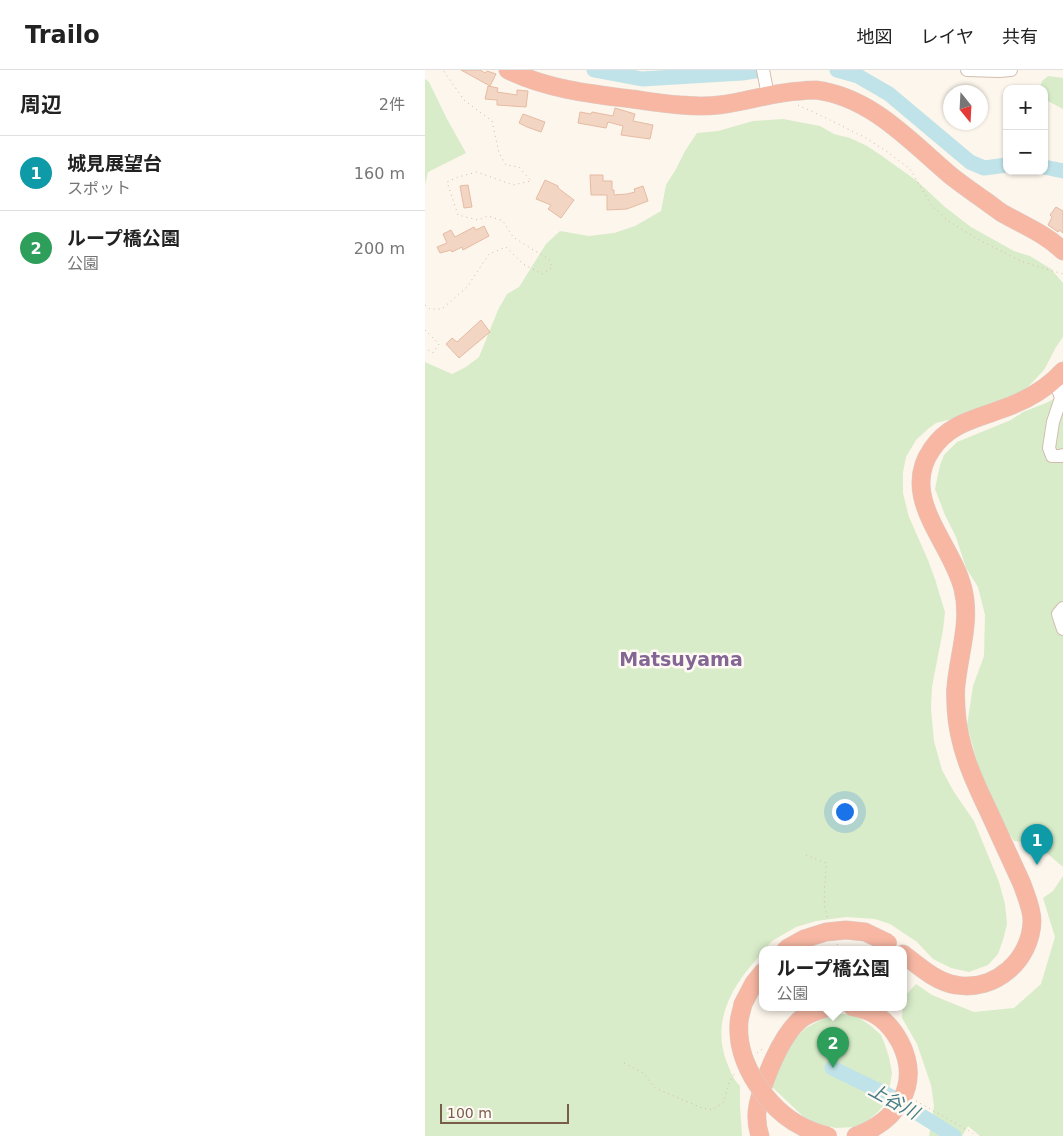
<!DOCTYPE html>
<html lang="ja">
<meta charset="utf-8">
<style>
:root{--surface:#fff;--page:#f2f2f2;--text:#222;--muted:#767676;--line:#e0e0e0;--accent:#b45309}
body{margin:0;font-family:"DejaVu Sans","Noto Sans JP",sans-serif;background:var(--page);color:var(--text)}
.controls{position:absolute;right:15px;top:15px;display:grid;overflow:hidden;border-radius:10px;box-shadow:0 1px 4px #0004}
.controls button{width:45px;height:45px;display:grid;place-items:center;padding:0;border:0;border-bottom:1px solid var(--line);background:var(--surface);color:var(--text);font:25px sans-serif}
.compass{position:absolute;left:518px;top:15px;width:45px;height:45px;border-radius:50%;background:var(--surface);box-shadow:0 1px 4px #0004;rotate:162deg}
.scale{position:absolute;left:15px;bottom:12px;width:129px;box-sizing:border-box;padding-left:5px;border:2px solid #7a5c4d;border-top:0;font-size:14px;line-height:18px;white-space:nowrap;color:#7a5c4d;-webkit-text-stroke:4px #fffaf3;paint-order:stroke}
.you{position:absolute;left:419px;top:741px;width:18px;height:18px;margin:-12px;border:4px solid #fff;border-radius:50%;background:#1a73e8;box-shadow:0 0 0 8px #1a73e833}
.badge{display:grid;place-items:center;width:32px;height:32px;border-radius:50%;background:var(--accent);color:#fff;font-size:16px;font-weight:700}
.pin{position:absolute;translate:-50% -41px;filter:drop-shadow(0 1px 2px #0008)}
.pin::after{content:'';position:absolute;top:26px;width:18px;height:15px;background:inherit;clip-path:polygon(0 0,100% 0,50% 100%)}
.popup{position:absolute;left:334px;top:876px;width:148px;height:65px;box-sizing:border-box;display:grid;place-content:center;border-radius:10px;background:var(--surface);filter:drop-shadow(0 1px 4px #0005);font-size:16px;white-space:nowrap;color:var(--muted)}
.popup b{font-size:19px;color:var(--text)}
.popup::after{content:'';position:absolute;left:50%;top:100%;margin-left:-10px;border:10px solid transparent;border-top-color:var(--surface)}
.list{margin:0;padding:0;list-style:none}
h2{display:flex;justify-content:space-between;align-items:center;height:65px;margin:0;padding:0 20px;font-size:21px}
h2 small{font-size:16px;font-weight:400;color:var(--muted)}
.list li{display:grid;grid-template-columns:32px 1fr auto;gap:15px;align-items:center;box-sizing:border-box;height:75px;padding:0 20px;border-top:1px solid var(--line)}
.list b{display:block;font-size:19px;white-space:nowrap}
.list p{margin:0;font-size:16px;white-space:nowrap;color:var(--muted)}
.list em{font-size:16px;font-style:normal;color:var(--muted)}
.map{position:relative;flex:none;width:638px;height:1066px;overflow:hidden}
header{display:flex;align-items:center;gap:30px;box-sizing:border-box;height:70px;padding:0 25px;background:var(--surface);border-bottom:1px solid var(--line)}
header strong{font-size:24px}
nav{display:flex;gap:28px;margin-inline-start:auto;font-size:18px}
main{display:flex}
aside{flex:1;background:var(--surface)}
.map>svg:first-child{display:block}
.green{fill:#d8ecc9}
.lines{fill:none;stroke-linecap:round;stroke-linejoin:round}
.river{stroke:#bfe3e8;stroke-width:15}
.building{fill:#f3d5c3;stroke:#e6bba3}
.minor-casing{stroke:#d1beb0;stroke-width:14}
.highway-casing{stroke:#dad1cd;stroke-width:19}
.path{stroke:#d9b8a5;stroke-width:1;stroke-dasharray:1 4;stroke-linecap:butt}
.minor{stroke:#fff;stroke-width:12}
.highway{stroke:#f7b7a3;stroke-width:18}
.highway-bridge-casing{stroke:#dad1cd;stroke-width:19;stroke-linecap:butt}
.highway-bridge{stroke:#f7b7a3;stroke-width:18}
.labels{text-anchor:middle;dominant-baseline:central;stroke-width:5;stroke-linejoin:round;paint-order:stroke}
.water-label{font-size:18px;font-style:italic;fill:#437c86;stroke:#fffaf3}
.quarter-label{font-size:19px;font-weight:bold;fill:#846695;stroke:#fffaf3}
</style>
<header>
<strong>Trailo</strong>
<nav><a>地図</a><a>レイヤ</a><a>共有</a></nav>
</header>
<main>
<aside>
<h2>周辺<small>2件</small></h2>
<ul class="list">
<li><span class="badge" style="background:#0f9aa8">1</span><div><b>城見展望台</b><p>スポット</p></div><em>160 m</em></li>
<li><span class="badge" style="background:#2e9e5b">2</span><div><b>ループ橋公園</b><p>公園</p></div><em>200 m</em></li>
</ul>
</aside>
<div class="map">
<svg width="638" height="1066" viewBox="0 0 638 1066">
<rect width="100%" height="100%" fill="#fdf6ec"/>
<!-- green -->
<g class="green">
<polygon points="623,6 638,8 638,39 619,29 619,19 614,19 617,11"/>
<polygon points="0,9 4,12 22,49 41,83 3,102 0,115"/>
<path d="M358,49L395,56L409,64L425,68L442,76L457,86L492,111L520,137L546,157L589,181L605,186L626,199L638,213V267L631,277L619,300L600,320L587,327L531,348L511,353L503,359L491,370L481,387L478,402V423L484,447L503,490L510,509L520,542L518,560L507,617L506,638L509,671L517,700L529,722L549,751L574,812L580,834L582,854L578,870L573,884L563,895L544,902L526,898L508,889L492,872L465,854L450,849L421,847L391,851L371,857L347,871L340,879H338V882C309,913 285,949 302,993C306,1002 308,1009 315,1016V1036L317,1066H0V292L27,304L41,297L54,287L73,240L82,224L94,217L121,174L135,161L164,166L189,163L210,156L236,141L241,115L251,99L260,81L272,63L293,61L328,51Z"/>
<polygon points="638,324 638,797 610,773 589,771 575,749 565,726 553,695 542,655 548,616 559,586 560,545 553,517 541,498 531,467 520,445 510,419 515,395 519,385 532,372 586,350 598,342 621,333"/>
<polygon points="638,806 638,1066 555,1066 543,1056 537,1066 504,1066 509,1036 506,1015 492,974 477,948 478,928 491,914 507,925 549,942 589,938 616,914 630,867 618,828 628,821"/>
<polygon points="409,943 430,945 446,956 456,965 459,972 464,987 467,1003 465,1015 461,1032 453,1042 441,1052 429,1057 411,1058 398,1055 382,1050 344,1014 362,977 381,958"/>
</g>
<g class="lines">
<!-- river -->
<g class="river">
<polyline points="169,0 217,9 317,3 336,0"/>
<polyline points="412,0 433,6 464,24 545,92 559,98 582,95"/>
<polyline points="619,97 638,101"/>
<polyline points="407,998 465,1026 529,1066"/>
</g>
</g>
<!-- building -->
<g class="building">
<polygon points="36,0 55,0 60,3 62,1 71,4 65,16"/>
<polygon points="63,16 73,18 72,22 92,25 92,20 103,21 101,37 72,35 72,30 60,29"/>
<polygon points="190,38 210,44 208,51 228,55 225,69 196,65 198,56 183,52 181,58 153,53 155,42 166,44 167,42 188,46"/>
<polygon points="98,44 120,52 116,62 102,57 94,53"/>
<polygon points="165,105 178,105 178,111 187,111 187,120 189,120 189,125 202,124 210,122 209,119 218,116 223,131 202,139 182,140 182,125 166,125"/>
<polygon points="120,110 133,116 133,118 149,130 136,148 123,139 126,135 111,129"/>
<polygon points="43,115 47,137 39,138 35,116"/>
<polygon points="631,137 638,141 638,163 634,160 633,162 623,155 627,147 625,145"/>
<polygon points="59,156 64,166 38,180 37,177 27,182 26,180 15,183 12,177 22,173 18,164 26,160 30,167 49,157 51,160"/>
<polygon points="56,250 65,262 34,288 21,274 27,268 32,272"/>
</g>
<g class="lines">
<defs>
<g id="minor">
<polyline points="338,0 343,25"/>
<polyline points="542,0 574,1 586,0"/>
<polyline points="630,310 636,328 628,352 624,378 627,386 637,386 638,385"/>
<polyline points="638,538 633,544 638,559"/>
</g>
<g id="highway">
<path d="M83,0C122,19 165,24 207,29C236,33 265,38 294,35C321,32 348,22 376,21C381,20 386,20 391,20C446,27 485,71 525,105C536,114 548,122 559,130C565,134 571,139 577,143C598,155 621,164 638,181"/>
<path d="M478,884C494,896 511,912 531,915C570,922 606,890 607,851C607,838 601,826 597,814C586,790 575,766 564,742C548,709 533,676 531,638C531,631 530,623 531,616C534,583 546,552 538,519C527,473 473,427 507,379C524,354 548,350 574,340C598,332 621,320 638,301"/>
<polyline points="318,934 329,913 338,902"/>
<path d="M428,937C451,941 464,952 475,972C497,1015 472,1051 431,1066"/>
<path d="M335,1066C332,1057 331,1045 333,1035C338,1011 356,965 376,949C384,943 395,940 404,937"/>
</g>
</defs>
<!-- minor casing -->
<use href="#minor" class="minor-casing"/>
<!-- highway casing -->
<use href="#highway" class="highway-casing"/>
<!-- path -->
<g class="path">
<polyline points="373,35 403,49 441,68 461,81 485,99 507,136 525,152 554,170 598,192 638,204"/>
<polyline points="0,235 5,239 17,239 42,217 64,184 81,177 98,194 117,204 127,198 124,189 110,181 88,167 78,151 63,146 53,150 33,145 22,112 33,107 52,102 88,115 106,111 94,97 81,95 74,83 67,51 39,30 18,0"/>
<polyline points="0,260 14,274 8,283 0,278"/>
<path d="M381,785L401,793C401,813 396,829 403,849"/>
<polyline points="412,874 416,879"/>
<polyline points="332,983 339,978"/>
<polyline points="199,993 218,1003 230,1018 277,1038 287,1040 299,1032 303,1015 311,1001"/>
<polyline points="491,1031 546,1062 551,1066"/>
</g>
<!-- minor -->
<use href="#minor" class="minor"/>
<!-- highway -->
<use href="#highway" class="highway"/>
<defs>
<g id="highway-bridge">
<polyline points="361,879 379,869 401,862 421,860 440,862 463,873"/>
<path d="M318,934C317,940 314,947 314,953C311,993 342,1039 378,1057C386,1061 395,1064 403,1066"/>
</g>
</defs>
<!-- highway-bridge casing -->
<use href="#highway-bridge" class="highway-bridge-casing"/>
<!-- highway-bridge -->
<use href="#highway-bridge" class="highway-bridge"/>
</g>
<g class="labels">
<!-- water labels -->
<g class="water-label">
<text transform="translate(469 1031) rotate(29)">上谷川</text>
</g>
<!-- quarter labels -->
<g class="quarter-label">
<text x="256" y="589">Matsuyama</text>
</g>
</g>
</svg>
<div class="controls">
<button>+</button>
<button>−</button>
</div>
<svg class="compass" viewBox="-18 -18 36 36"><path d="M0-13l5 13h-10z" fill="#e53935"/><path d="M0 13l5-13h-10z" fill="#767676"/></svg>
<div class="scale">100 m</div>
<div class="you"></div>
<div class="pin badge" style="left:612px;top:795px;background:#0f9aa8">1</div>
<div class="pin badge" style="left:408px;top:998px;background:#2e9e5b">2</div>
<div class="popup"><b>ループ橋公園</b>公園</div>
</div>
</main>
